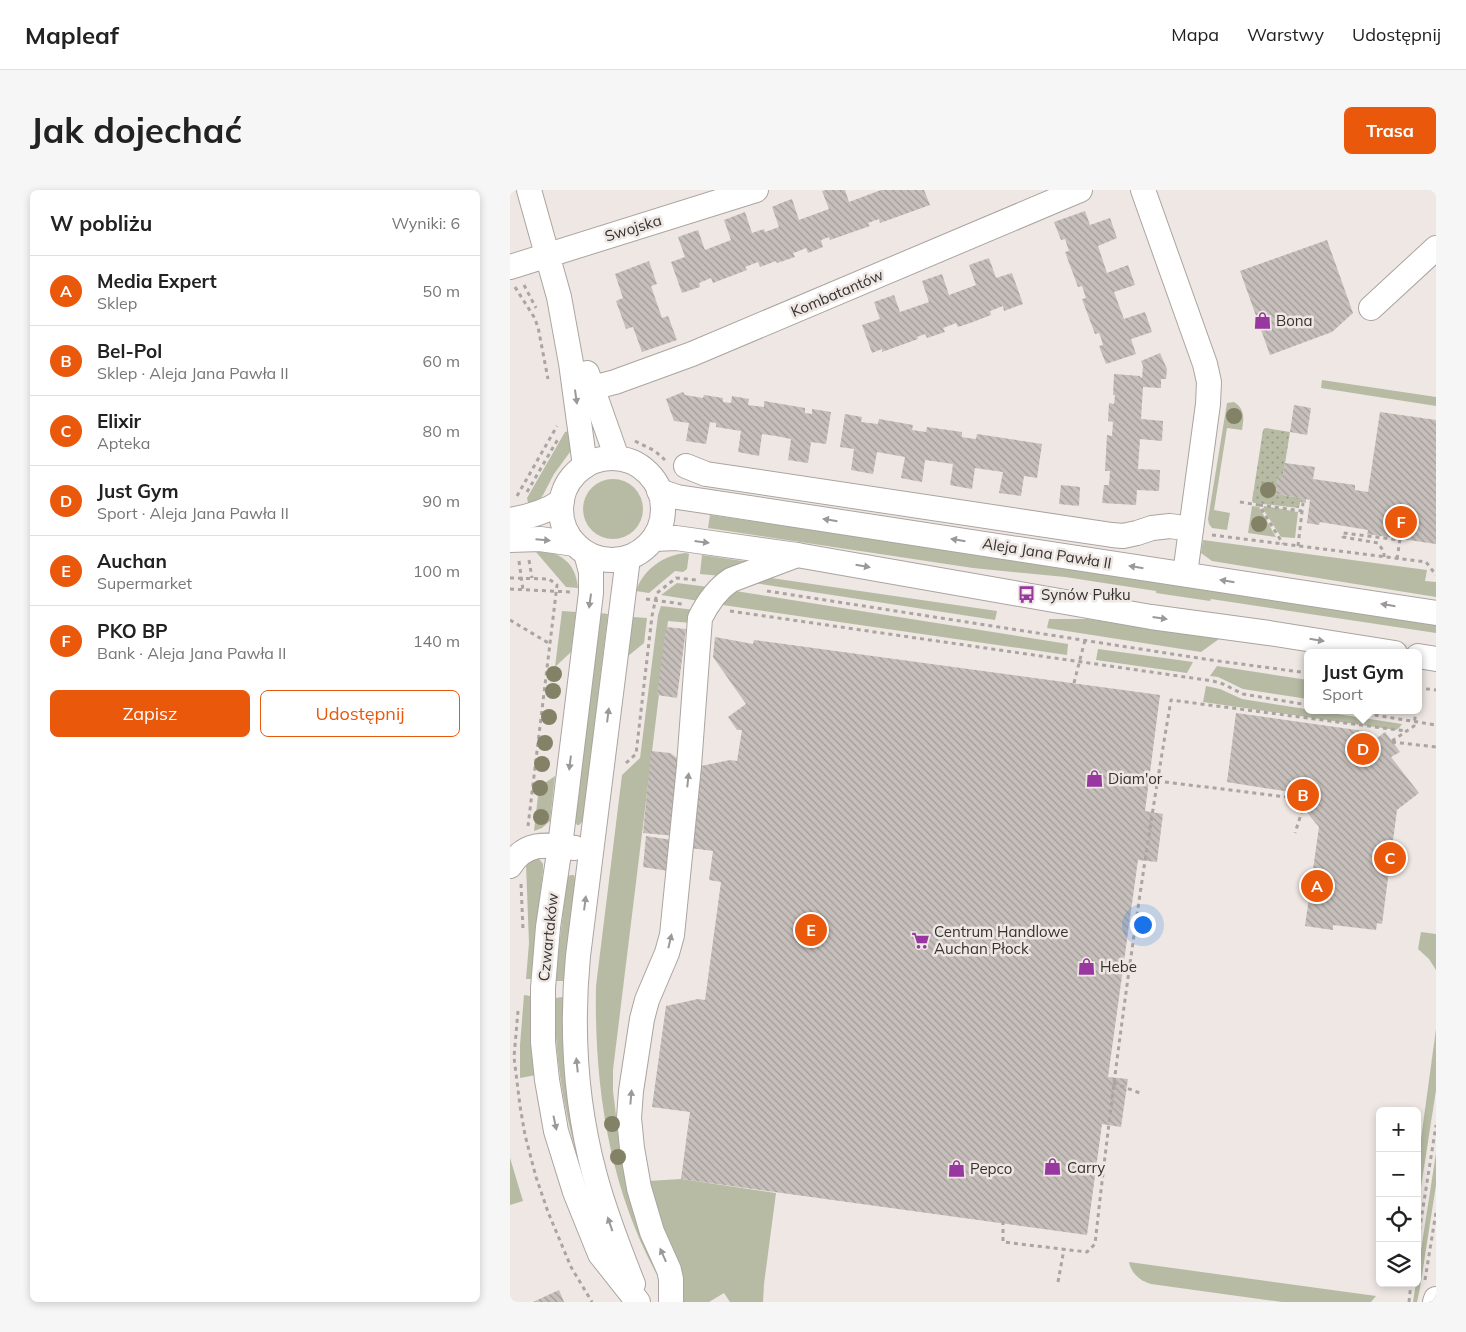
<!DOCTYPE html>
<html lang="pl">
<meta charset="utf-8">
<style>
:root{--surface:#fff;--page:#f6f6f6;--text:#222;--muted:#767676;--line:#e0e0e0;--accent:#ea580c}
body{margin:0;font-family:Mulish,sans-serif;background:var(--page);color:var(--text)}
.controls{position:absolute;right:15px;bottom:15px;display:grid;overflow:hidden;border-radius:8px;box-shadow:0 2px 8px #0003}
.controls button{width:45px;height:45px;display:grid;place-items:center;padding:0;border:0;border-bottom:1px solid var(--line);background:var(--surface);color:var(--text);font:25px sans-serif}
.you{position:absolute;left:632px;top:734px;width:18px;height:18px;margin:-12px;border:4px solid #fff;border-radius:50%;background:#1a73e8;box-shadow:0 0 0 8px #1a73e833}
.badge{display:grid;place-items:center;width:32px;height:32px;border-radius:50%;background:var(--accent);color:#fff;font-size:16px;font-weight:700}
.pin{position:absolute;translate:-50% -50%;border:2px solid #fff;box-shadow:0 1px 5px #0006}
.popup{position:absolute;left:794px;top:459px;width:118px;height:65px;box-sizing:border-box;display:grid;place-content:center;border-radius:8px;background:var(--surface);filter:drop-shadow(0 1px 4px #0005);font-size:16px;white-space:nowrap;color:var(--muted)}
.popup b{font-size:19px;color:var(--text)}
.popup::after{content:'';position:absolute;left:50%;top:100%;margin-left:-10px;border:10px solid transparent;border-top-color:var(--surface)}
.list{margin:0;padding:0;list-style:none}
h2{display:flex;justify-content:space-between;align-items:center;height:65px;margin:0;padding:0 20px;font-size:21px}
h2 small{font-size:16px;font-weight:400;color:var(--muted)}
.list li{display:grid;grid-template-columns:32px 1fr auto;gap:15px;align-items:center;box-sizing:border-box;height:70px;padding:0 20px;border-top:1px solid var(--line)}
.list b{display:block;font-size:19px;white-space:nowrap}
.list p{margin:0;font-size:16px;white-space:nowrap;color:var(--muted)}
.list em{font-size:16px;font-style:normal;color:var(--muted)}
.actions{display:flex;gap:10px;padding:15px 20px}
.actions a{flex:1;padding:11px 0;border:1px solid var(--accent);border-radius:8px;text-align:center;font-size:18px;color:var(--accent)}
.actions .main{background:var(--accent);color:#fff}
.icon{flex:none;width:28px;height:28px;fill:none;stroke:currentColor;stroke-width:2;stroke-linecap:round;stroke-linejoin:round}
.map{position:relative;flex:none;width:926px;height:1112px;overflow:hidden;border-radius:8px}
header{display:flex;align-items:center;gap:30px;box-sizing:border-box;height:70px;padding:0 25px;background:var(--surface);border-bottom:1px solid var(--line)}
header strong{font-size:24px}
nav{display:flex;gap:28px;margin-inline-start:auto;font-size:18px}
.intro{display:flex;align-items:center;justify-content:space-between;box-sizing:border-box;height:120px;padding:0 30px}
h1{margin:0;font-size:35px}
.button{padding:12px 22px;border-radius:8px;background:var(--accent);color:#fff;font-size:18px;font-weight:700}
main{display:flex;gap:30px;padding:0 30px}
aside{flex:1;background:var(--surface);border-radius:8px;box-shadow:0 2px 8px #0003}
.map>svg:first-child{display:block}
.grass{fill:#b7bba3}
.garden{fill:url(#garden-dots)}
.building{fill:url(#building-back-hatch)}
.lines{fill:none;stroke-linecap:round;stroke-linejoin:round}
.minor-casing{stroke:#aba4a0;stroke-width:26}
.path{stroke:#aba5a2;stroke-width:3;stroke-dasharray:4 4;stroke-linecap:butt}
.minor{stroke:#fff;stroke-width:24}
.tree{fill:#838267}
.oneway{fill:#9a9898}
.labels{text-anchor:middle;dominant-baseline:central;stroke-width:5;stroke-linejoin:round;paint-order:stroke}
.street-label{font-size:15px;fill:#353230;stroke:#eee7e3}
.poi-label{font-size:15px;fill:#353230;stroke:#eee7e3;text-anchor:start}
</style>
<header>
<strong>Mapleaf</strong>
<nav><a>Mapa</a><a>Warstwy</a><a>Udostępnij</a></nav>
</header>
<div class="intro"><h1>Jak dojechać</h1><a class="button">Trasa</a></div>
<main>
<aside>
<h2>W pobliżu<small>Wyniki: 6</small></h2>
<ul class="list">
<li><span class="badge">A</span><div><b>Media Expert</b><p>Sklep</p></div><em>50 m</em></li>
<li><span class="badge">B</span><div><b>Bel-Pol</b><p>Sklep · Aleja Jana Pawła II</p></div><em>60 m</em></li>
<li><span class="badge">C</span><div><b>Elixir</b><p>Apteka</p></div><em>80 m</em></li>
<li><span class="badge">D</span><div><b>Just Gym</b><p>Sport · Aleja Jana Pawła II</p></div><em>90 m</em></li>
<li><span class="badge">E</span><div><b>Auchan</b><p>Supermarket</p></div><em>100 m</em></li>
<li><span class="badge">F</span><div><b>PKO BP</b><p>Bank · Aleja Jana Pawła II</p></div><em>140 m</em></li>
</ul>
<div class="actions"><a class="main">Zapisz</a><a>Udostępnij</a></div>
</aside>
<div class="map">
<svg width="926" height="1112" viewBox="0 0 926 1112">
<defs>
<pattern id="garden-dots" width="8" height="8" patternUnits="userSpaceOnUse" patternTransform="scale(1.25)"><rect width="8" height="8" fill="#b7bba3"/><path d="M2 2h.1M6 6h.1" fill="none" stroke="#969985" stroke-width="1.8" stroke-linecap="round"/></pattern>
<pattern id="building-back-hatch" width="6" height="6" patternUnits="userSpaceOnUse" patternTransform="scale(1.25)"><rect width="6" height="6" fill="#c6bfbb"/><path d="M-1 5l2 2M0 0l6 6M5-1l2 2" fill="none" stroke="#a29c98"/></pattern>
</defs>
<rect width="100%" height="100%" fill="#eee7e3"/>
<!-- grass -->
<g class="grass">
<polygon points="812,190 926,207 926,216 811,198"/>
<path d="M724,212C735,219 734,228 732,240L717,238L704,320L720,323L717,340L702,338L699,334L698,329L717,213Z"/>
<polygon points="62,240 63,254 60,262 44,284 33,305 28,311 19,317 17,308 55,242"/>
<circle cx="103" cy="319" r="30"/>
<polygon points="742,316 749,317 766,347 738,343"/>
<polygon points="754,316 788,322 785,348 771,347 753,319"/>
<polygon points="200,325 744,404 926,433 926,443 701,409 700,411 646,403 646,401 555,387 463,378 198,338"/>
<polygon points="693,350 917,380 915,391 926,392 926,407 702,371 691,363"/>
<path d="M25,358C49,363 65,370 68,398L56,397L26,362Z"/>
<path d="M176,363L179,364L177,379L173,382L165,381L139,403L126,401C133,380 153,365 176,363Z"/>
<polygon points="192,365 240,372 211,386 190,384"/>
<polygon points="261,388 487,421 485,430 237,392"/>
<polygon points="167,393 199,397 189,411 151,405"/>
<polygon points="219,400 558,454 557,465 206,414"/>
<path d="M151,416L185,420L181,433L158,431L103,880V901L112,974L117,993L144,1066L151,1092C100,1002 84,899 86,796L112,585L130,568L148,425Z"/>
<polygon points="52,421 66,422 61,462 45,477"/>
<polygon points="90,423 98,424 73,631 69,635 67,635 65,631"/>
<polygon points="123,427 137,428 134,453 118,466"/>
<polygon points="539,429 578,429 709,449 691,462 537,438"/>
<polygon points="588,459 683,472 677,483 586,470"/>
<polygon points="707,476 798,490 798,509 733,499 708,487 700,486"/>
<polygon points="696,496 710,499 732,509 892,534 889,538 886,540 693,512"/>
<polygon points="45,586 40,631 32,638 24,641 29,597"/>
<polygon points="27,666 33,674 33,680 21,789 16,789 19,753 16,675 16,670"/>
<polygon points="61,685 64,685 66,692 56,764 54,791 45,791 57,689 58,686"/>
<polygon points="911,742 926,744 926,780 919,769 908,759"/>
<polygon points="14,805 20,806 22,868 26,885 10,888 10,855"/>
<path d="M53,807L54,860L63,938L73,986C55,928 44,869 45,808Z"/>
<polygon points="926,839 926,900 907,1023 907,978"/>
<polygon points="926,963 926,995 910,1098 907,1112 903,1112"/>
<polygon points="0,968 13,1011 0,1015"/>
<polygon points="171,989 266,1003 254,1094 253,1112 220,1112 214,1103 199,1112 172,1112 145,1022 138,991"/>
<path d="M619,1072L866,1106L861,1112H772L641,1094C630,1091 621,1083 619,1072Z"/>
</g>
<!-- garden -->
<polygon class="garden" points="755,238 780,242 773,286 768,286 766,304 791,308 789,318 744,313 742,311 753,240"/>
<!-- building -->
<g class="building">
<polygon points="316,0 335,0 339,12 371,0 414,0 420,15 370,33 369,29 358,33 360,36 320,50 319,47 311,50 313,57 298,63 296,58 289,61 283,63 285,67 267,73 266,71 250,77 248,72 235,77 237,80 203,93 201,88 194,91 189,93 190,97 172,103 161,72 175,67 168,47 188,40 195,60 221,50 214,30 235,22 242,43 254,39 255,42 269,37 262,17 271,13 282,9 289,30 319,19 312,1"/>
<polygon points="575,21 580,35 600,28 607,48 588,56 597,83 618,75 625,95 604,102 614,129 635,122 642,142 621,149 626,164 596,174 589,156 593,155 591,148 589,143 585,144 572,109 576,108 572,96 568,97 555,62 559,61 555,49 551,50 544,32"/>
<polygon points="817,50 843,123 822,142 760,165 730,81"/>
<polygon points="479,68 486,88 502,83 513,114 494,121 493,116 480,121 481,125 463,132 448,137 446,133 433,138 435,142 417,148 415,144 407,147 408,149 372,162 372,159 362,163 352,135 370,129 364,112 384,105 390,122 419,112 412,91 432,84 439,105 466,95 459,75"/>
<polygon points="139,71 147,94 141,96 152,128 158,126 167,150 132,162 123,137 116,139 106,111 113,108 105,84"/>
<polygon points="650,163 657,179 656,189 651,189 651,198 633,197 631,229 653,231 652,251 630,249 628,279 650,280 649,301 627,300 626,315 592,313 594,295 599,295 600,281 595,281 597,245 602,246 603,232 598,231 599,213 604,214 605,205 603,205 604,184 630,186 630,187 632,188 633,176 631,171"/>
<polygon points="173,202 175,205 193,208 194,205 213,208 213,212 221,213 222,206 239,209 238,215 254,217 254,211 295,218 295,223 302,224 302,219 321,222 316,254 301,252 298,273 278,270 281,249 266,246 252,244 249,266 228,262 231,241 206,237 206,233 200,232 196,254 176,251 179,233 164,231 156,209"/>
<polygon points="784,215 801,218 797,245 780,242"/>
<polygon points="870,222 926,230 926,354 857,344 858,340 810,332 809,335 797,333 800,310 796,309 796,313 790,312 791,308 766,304 768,286 773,286 775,273 805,277 803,289 845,295 845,300 858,302"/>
<polygon points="335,224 352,227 351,232 368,234 369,229 403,235 402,240 416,242 417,237 452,242 452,247 458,248 466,249 467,244 532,254 527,288 514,286 511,306 489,303 493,282 465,278 462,299 450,297 440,295 443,274 415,270 412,292 401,290 391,288 395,267 367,262 363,284 341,280 344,259 330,257"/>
<polygon points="551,295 570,297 569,316 549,314"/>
<polygon points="156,437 176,439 167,508 147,505"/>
<polygon points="205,447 243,454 244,450 650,505 635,621 653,624 647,672 628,670 598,887 618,889 611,937 592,934 577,1045 171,989 180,922 142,917 156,816 188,809 195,810 211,692 199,690 203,661 180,658 191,576 220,570 227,571 232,540 227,540 218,527 236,514 203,467"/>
<polygon points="726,523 861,542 855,547 859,554 875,542 890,562 881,567 909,603 887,620 872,734 867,733 866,740 823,735 823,740 795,736 809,637 780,602 717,592"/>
<polygon points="141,561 160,563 170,570 166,646 133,643"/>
<polygon points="136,646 162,650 158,681 133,677"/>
<polygon points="49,1100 54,1112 23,1112"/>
</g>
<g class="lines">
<defs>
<g id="minor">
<polyline points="19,0 49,107 61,173 75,276"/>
<polyline points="633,0 695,174 699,192 698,214 675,384"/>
<polyline points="0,77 246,0"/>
<polyline points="861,118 926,58"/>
<polyline points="77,183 107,268"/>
<polyline points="82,198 105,192 182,164 570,0"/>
<circle cx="102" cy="319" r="51"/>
<polyline points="176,276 196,284 602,345 613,346 627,343 642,338 660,336 681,339"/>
<polyline points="149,301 167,307 194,311 926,423"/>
<path d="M0,330C19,327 36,322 52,311"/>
<polyline points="144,349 166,348 287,365 641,427 759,443 885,463"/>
<polyline points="0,350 30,349 65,354"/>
<polyline points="76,363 81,382 81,403 50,656 38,737 33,798 33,852 37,890 46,941 65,1002 90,1064 128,1112"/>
<path d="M118,368L68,766C61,839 66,916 85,986C95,1023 109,1059 123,1094"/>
<polyline points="908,466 926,469"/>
<path d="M0,676C16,650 38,655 65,658"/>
<path d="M161,1112V1089L159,1080L142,1042L129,998L122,958L119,928L121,901L132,829L137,810L157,763L162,745L179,576L190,428C198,412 207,399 221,390L287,365"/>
<polyline points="925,1112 926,1109"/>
</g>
</defs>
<!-- minor casing -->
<use href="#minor" class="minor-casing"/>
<!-- path -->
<g class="path">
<polyline points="14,95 26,118"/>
<polyline points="5,97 24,127 28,137 38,189"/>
<polyline points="125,251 145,261 155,270"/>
<polyline points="17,302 48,249"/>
<polyline points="7,306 47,236"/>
<polyline points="730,312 749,315 773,354"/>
<polyline points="749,315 792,321"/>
<polyline points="702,345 916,372 926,385"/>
<polyline points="788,356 793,313"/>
<polyline points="874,367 874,362 868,353 833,347 833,343 890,350"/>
<polyline points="887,369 890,349"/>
<polyline points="19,370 22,388"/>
<polyline points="9,371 13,400"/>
<polyline points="0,388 39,389 47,395 18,636"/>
<polyline points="0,399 60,402"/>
<polyline points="257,401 701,470 798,483"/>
<polyline points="136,409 172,414"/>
<polyline points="220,421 703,491 713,494 733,504 798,515"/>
<polyline points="0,430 40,454"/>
<polyline points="564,493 575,450"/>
<polyline points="908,498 926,500"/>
<polyline points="833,520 926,535"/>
<polyline points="882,551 904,536 906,520"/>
<polyline points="882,552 926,557"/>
<polyline points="116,573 126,564 142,426 147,403 166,388 187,390"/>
<polyline points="647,591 777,607 793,618 785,643"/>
<polyline points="11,694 13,740"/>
<polyline points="8,821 4,867 10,916 15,945 26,987 38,1022 61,1077 82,1112"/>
<polyline points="603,893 630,903"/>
<path d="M493,1031V1052L577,1062L585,1054C605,872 630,691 661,510L896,541"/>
<polyline points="907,1056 926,935"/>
<polyline points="915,1090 926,1022"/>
<polyline points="548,1092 554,1059"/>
<polyline points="899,1112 901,1093"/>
</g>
<!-- minor -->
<use href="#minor" class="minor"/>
</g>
<!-- trees -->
<g class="tree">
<circle cx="724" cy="226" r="8"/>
<circle cx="758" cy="300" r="8"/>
<circle cx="749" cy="334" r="8"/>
<circle cx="44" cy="484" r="8"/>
<circle cx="43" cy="501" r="8"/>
<circle cx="39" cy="527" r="8"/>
<circle cx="35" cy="553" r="8"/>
<circle cx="32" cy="574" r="8"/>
<circle cx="30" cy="598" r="8"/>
<circle cx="31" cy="627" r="8"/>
<circle cx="102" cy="934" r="8"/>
<circle cx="108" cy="967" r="8"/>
</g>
<!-- one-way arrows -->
<defs><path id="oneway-solid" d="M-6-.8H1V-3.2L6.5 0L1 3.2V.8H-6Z" transform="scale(1.25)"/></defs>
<g class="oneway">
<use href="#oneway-solid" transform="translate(66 207) rotate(82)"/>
<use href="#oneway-solid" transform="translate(320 330) rotate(-171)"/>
<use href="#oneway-solid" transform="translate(33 350) rotate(5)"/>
<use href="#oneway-solid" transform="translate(448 350) rotate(-171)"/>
<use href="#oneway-solid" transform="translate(192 352) rotate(7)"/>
<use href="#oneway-solid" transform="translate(353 376) rotate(10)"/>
<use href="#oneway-solid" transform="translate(626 377) rotate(-171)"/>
<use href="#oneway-solid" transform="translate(717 391) rotate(-171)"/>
<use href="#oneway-solid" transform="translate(80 411) rotate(98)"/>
<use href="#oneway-solid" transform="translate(878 415) rotate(-171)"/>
<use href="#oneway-solid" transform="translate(650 428) rotate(8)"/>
<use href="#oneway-solid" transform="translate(807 450) rotate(9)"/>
<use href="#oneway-solid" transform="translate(98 525) rotate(-83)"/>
<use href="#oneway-solid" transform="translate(60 573) rotate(97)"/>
<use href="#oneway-solid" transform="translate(178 590) rotate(-84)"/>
<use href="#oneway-solid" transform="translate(75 713) rotate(-83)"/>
<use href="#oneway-solid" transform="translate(160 751) rotate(-77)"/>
<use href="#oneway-solid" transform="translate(67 875) rotate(-96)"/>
<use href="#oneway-solid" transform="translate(121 907) rotate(-85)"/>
<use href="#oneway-solid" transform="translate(45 933) rotate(78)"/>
<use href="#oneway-solid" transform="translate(100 1034) rotate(-109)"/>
<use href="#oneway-solid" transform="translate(153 1065) rotate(-114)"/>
</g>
<!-- icons -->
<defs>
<symbol id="shop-bare" viewBox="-9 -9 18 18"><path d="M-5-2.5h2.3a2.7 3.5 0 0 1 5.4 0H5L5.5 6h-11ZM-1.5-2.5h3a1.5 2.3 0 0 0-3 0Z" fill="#98379f" stroke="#eee7e3" stroke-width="2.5" paint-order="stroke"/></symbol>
<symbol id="bus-bare" viewBox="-9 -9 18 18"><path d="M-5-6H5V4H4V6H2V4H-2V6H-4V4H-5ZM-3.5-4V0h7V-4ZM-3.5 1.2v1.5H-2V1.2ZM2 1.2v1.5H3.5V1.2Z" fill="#98379f" stroke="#eee7e3" stroke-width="2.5" paint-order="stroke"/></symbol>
<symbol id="supermarket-bare" viewBox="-9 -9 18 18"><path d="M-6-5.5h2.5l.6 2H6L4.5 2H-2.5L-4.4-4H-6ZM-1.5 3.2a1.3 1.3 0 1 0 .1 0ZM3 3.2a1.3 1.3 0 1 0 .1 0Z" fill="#98379f" stroke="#eee7e3" stroke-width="2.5" paint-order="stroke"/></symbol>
</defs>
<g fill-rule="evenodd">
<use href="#shop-bare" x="740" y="118" width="25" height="25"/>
<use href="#bus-bare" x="504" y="392" width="25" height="25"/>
<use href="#shop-bare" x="572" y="576" width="25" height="25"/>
<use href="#supermarket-bare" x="398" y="738" width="25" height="25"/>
<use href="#shop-bare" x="564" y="764" width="25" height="25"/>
<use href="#shop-bare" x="530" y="964" width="25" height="25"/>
<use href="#shop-bare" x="434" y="966" width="25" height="25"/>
</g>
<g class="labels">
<!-- street labels -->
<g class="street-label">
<text transform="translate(123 38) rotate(-17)">Swojska</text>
<text transform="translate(327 103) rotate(-23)">Kombatantów</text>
<text transform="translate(537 363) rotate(9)">Aleja Jana Pawła II</text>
<text transform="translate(38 747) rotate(-84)">Czwartaków</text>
</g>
<!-- poi labels -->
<g class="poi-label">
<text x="766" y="130">Bona</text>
<text x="531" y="404">Synów Pułku</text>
<text x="598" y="588">Diam'or</text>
<text x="424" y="741">Centrum Handlowe<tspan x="424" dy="17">Auchan Płock</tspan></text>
<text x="590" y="776">Hebe</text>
<text x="557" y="977">Carry</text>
<text x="460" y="978">Pepco</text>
</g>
</g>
</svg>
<div class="controls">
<button>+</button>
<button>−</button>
<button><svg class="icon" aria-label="locate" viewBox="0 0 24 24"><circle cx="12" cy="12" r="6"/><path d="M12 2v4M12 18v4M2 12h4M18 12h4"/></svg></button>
<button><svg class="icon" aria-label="layers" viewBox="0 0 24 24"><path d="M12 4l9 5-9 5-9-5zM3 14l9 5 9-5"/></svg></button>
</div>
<div class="you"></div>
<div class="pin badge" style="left:807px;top:696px">A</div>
<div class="pin badge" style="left:793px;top:605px">B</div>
<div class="pin badge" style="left:880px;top:668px">C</div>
<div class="pin badge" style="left:853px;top:559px">D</div>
<div class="popup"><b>Just Gym</b>Sport</div>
<div class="pin badge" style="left:301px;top:740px">E</div>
<div class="pin badge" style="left:891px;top:332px">F</div>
</div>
</main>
